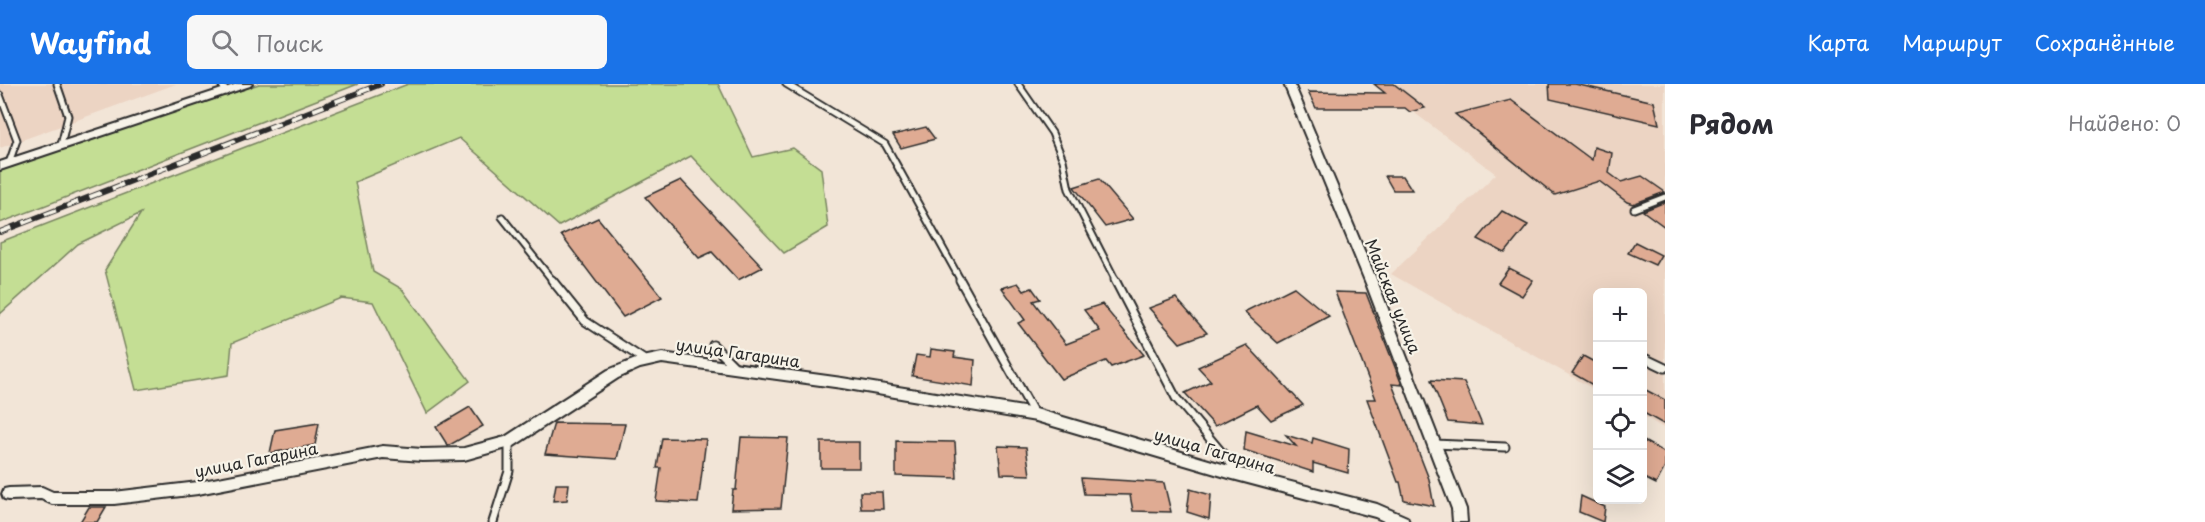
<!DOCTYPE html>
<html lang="ru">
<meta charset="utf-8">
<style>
:root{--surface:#fff;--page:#f7f7f7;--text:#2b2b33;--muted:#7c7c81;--line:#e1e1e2;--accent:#1a73e8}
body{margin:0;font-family:"Playpen Sans",sans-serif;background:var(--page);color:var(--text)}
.controls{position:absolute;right:18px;bottom:18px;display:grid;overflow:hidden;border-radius:9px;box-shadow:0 6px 24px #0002}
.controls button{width:54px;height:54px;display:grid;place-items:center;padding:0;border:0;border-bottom:2px solid var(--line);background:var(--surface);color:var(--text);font:30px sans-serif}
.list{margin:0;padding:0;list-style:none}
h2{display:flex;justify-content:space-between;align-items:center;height:78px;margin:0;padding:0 24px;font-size:26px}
h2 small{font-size:20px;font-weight:400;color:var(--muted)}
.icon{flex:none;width:33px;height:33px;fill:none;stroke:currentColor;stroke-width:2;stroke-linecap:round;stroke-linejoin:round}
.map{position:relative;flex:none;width:1665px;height:438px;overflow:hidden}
header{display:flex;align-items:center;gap:36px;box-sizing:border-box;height:84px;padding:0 30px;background:var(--accent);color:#fff}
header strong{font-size:28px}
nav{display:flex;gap:33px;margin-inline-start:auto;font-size:21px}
.search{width:420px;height:54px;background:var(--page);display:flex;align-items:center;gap:15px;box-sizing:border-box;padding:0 21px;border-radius:9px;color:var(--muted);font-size:22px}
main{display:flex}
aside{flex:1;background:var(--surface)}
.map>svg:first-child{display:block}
.built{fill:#ecd4c3}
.green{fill:#c4de94;stroke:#788460;stroke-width:1.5}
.building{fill:#dfab93;stroke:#2b2b2b;stroke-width:1.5}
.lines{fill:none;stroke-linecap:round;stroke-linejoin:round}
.lane-far1-casing{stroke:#2b2b2b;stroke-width:9}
.lane-casing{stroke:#2b2b2b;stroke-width:11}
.street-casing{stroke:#2b2b2b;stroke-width:4}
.lane-far1{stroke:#f7f3e8;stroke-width:5}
.lane{stroke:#f7f3e8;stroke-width:7}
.street{fill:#f7f3e8;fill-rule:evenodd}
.rail-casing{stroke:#2b2b2b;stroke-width:6}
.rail{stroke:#f7f3e8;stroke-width:4;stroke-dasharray:12;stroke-linecap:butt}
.labels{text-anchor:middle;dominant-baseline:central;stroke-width:4.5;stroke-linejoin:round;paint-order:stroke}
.street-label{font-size:16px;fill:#2b2b2b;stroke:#f7f3e8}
</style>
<header>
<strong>Wayfind</strong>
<div class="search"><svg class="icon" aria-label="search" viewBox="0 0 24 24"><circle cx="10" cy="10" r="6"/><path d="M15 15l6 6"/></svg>Поиск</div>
<nav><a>Карта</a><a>Маршрут</a><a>Сохранённые</a></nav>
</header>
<main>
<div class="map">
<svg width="1665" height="438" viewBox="0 0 1665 438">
<rect width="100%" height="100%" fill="#f2e5d7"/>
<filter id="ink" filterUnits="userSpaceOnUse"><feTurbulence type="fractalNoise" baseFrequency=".0167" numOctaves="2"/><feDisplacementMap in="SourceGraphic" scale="12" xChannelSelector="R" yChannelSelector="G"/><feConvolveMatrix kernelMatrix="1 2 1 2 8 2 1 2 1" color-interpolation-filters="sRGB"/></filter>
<g filter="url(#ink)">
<!-- built -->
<g class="built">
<polygon points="0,0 176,0 0,64"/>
<polygon points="1376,0 1665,0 1665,345 1643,332 1642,208 1598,208 1597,307 1391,190 1496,90"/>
</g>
<!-- green -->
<g class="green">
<polygon points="259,0 358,0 0,139 0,86"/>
<polygon points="408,0 718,0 753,73 793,64 821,85 828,143 784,169 691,72 559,142 459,54 355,98 373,188 402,205 470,297 427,329 373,218 341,214 232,259 229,291 136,306 105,186 141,129 78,160 0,230 0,158"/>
</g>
<!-- building -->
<g class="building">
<polygon points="1374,0 1394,0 1425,24 1410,28 1405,24 1316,24 1308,8 1385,9"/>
<polygon points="1549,0 1575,0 1654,18 1659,40 1550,15"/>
<polygon points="1511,16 1592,76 1594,63 1612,69 1609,89 1621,98 1642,92 1665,108 1633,120 1627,118 1599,97 1555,111 1455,30"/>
<polygon points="926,43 935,55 901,64 893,51"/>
<polygon points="1385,92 1403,92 1412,106 1393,106"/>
<polygon points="1099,95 1133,135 1105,143 1074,103"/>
<polygon points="681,96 763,183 738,196 712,168 699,174 645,113"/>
<polygon points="1665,118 1665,143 1643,127"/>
<polygon points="1502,127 1528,141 1505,169 1478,155"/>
<polygon points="598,134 662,213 623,233 561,151"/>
<polygon points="1635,158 1661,171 1655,181 1628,169"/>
<polygon points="1509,184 1533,196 1522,212 1498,199"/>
<polygon points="1018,199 1024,207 1032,204 1040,215 1033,217 1066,260 1100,247 1084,226 1102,220 1144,271 1111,283 1106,277 1061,295 1018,239 1025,236 1002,204"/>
<polygon points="1294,203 1329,232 1278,259 1244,228"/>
<polygon points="1335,208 1366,209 1402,301 1392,300 1429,395 1434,422 1404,416 1400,398 1398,398 1367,315 1376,315"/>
<polygon points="1176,214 1207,249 1180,259 1149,224"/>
<polygon points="1247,261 1303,321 1271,336 1257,321 1215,342 1185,309 1211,297 1198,283"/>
<polygon points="931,265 955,268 954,273 975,276 973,302 912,292 916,271 930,273"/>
<polygon points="1583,272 1598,280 1598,304 1572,289"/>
<polygon points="1431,296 1464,298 1482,341 1448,338"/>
<polygon points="1642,304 1665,316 1665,341 1642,328"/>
<polygon points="470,323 483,342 448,362 436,343"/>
<polygon points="319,339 315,361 270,369 275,346"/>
<polygon points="554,339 625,340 617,375 545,370"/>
<polygon points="1246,347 1296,362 1286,351 1312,359 1313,354 1349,365 1348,389 1313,379 1313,388 1244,366"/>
<polygon points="741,353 788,354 781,424 731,425 733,406 736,406"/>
<polygon points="662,354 706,355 698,419 656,417 661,384 657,384"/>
<polygon points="1642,356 1665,369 1665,383 1656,400 1642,393"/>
<polygon points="896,357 955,358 957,394 896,392"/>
<rect x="821" y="358" width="38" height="26"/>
<polygon points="998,362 1026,363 1030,391 1001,390"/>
<polygon points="1081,394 1164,399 1171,428 1133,427 1130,411 1084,410"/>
<polygon points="556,400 569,400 567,416 553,417"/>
<polygon points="1190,405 1211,411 1209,435 1187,428"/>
<polygon points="860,408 882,408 883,425 861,425"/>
<polygon points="1581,412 1605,423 1603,438 1579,428"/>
<polygon points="89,423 106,423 97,438 80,438"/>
</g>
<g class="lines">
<defs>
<g id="lane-far1">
<polyline points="57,0 68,32 61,61"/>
<polyline points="221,0 226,8"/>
<polyline points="786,0 885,60 961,197"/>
<polyline points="1018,0 1052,49 1063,76 1069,105 1116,197"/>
<polyline points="0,11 17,56 9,79"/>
<polyline points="1634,125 1665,113"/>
<polyline points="502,133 553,197"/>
</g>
<g id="lane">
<polyline points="552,196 585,237 646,277"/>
<polyline points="960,196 1035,331"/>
<polyline points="1115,196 1176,314 1238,388"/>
<polyline points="713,261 736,284"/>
<polyline points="1642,273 1665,284"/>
<polyline points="1434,360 1505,363"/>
<polyline points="493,438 509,387 509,358"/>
</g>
<g id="street">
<polygon points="237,0 252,0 250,2 0,86 0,78"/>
<polygon points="1284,0 1294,0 1379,202 1466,425 1467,438 1453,438 1452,425 1367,202"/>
<polygon points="662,269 842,294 1036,325 1229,382 1377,420 1407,433 1409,438 1386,438 1375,433 1229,394 1036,337 842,304 662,279 640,284 618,294 514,362 464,376 422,377 383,374 198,410 114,420 52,420 41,415 9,416 4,415 2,410 4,405 9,404 42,403 53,408 114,408 198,398 383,362 422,365 464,364 505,353 608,286 638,274"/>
</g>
</defs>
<!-- lane-far1 casing -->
<use href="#lane-far1" class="lane-far1-casing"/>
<!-- lane casing -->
<use href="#lane" class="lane-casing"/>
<!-- street casing -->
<use href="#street" class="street-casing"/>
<!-- lane-far1 -->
<use href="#lane-far1" class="lane-far1"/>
<!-- lane -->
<use href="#lane" class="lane"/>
<!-- street -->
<use href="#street" class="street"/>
<defs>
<polyline id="rail" points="0,148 381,0"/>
</defs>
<!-- rail casing -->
<use href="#rail" class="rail-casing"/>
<!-- rail -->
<use href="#rail" class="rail"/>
</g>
</g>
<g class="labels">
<!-- street labels -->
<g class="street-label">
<text transform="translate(1394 212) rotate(68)">Майская улица</text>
<text transform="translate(738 268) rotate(8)">улица Гагарина</text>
<text transform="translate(1215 366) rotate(16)">улица Гагарина</text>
<text transform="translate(256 375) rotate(-11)">улица Гагарина</text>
</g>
</g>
</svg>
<div class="controls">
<button>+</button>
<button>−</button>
<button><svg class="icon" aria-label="locate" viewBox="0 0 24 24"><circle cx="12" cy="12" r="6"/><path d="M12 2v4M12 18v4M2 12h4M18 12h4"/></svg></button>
<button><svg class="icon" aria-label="layers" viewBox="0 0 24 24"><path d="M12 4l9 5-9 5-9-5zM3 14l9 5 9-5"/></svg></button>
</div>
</div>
<aside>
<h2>Рядом<small>Найдено: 0</small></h2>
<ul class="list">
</ul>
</aside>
</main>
